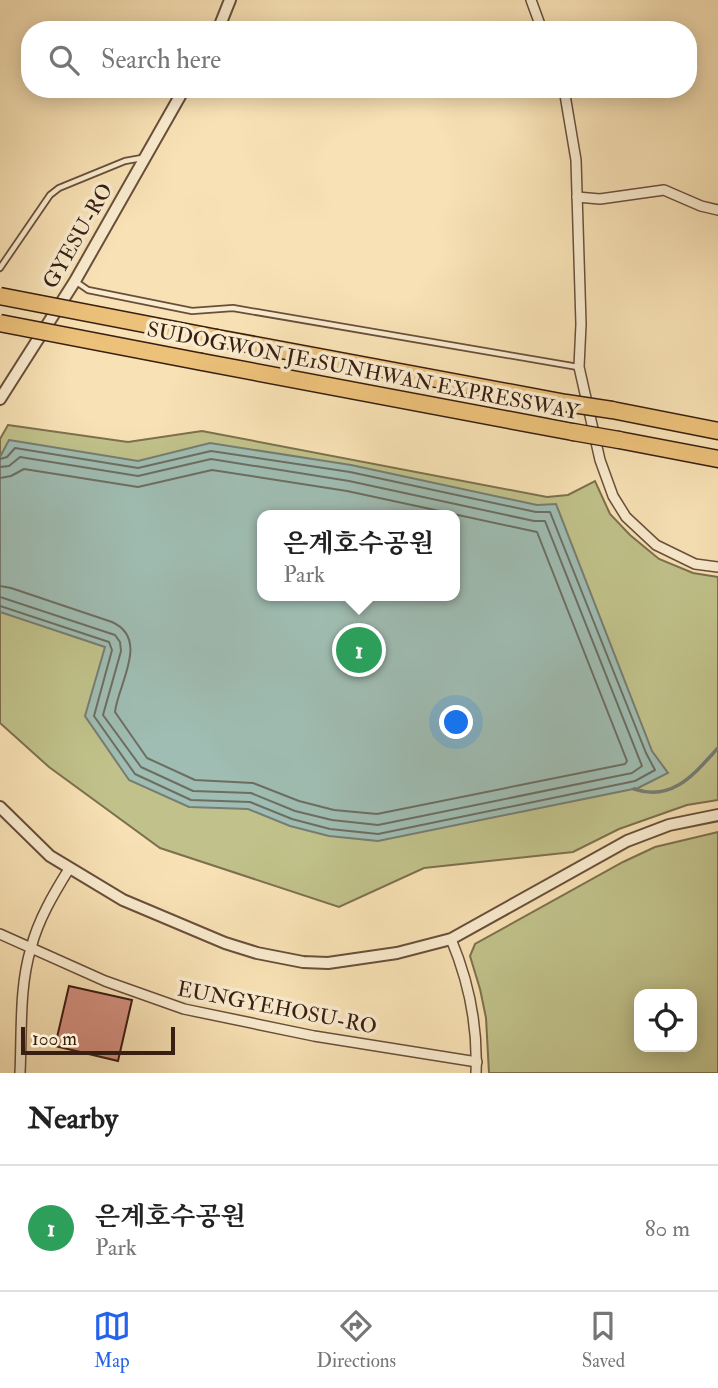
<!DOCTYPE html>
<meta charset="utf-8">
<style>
:root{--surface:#fff;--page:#f2f2f2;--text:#222;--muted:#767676;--line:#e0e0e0;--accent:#2563eb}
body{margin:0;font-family:"IM FELL Double Pica","Noto Serif KR",serif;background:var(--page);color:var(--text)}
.controls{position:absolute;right:21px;bottom:21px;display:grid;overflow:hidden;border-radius:14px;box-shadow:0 4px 18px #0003}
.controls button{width:63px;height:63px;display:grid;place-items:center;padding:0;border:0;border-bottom:2px solid var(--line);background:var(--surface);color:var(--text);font:35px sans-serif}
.scale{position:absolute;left:21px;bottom:18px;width:154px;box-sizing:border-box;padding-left:7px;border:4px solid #391e12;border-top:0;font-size:19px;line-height:24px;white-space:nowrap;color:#391e12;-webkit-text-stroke:5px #faeccf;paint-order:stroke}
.you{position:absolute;left:457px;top:723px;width:24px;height:24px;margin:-18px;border:5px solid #fff;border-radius:50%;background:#1a73e8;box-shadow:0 0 0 10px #1a73e833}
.badge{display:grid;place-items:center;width:46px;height:46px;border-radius:50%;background:var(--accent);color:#fff;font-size:23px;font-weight:700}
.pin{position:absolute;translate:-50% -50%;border:4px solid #fff;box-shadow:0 2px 7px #0006}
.popup{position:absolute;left:257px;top:510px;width:203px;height:91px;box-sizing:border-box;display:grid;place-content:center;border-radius:14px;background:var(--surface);filter:drop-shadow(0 2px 5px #0005);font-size:23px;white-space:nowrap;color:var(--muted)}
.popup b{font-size:26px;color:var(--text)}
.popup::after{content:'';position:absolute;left:50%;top:100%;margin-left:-14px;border:14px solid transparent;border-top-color:var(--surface)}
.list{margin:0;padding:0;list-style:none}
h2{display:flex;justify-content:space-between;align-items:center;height:91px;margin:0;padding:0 28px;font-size:30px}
h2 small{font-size:23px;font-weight:400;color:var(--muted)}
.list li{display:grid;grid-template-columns:46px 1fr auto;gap:21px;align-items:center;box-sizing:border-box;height:126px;padding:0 28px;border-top:2px solid var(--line)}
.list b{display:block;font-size:26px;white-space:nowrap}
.list p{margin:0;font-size:23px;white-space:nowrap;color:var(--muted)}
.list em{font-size:23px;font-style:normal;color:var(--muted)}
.icon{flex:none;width:38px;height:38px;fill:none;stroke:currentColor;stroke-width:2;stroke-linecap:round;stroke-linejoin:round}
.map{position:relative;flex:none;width:718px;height:1073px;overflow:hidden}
.search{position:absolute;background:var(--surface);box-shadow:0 4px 18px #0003;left:21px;right:21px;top:21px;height:77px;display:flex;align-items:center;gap:18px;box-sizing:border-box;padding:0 24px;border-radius:28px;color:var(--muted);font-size:26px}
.sheet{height:217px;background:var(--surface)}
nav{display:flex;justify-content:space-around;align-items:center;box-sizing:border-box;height:98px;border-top:2px solid var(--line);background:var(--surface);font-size:19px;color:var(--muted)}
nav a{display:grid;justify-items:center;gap:4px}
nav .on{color:var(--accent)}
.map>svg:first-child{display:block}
.green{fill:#c1c28b;stroke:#7d704e;stroke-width:2;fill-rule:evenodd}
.water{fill:#9fbdb3;stroke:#767d73;stroke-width:2;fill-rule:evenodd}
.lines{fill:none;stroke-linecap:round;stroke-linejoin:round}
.shore{stroke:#6c6e62;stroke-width:2}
.stream{stroke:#767d73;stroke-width:3.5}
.building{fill:#d38f7f;stroke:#391e12;stroke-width:2}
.service-casing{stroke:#694f3b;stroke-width:8}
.minor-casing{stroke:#694f3b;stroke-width:12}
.tertiary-casing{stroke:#694f3b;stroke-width:14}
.motorway-casing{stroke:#391e12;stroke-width:19}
.service{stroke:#faeccf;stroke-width:4.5}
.minor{stroke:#faeccf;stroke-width:9}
.tertiary{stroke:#faeccf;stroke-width:10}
.motorway{stroke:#ecc17a;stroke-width:16}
.motorway-bridge-casing{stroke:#391e12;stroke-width:19;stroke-linecap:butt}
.motorway-bridge{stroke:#ecc17a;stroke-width:16}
.labels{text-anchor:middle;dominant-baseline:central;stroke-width:7;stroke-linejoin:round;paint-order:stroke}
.street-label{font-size:21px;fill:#391e12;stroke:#faeccf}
</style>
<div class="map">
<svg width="718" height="1073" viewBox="0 0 718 1073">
<rect width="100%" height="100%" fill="#f8e2b5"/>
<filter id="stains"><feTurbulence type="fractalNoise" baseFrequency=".00286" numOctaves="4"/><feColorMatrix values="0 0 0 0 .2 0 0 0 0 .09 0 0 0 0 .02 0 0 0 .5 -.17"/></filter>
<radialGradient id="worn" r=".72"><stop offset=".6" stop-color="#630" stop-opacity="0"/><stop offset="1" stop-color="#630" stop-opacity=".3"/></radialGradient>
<!-- green -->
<g class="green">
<path d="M8,425L128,442L202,431L547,497L568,495L595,481L610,514L630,535L659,559L693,573L718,577V800L687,805L619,829L573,852L424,868L339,907L160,848L49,767L0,723V439ZM263,515H455V596H263Z"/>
<path d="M718,832V1073H489L486,1018L480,989L470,956L475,944L623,862L655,847ZM639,994H692V1047H639Z"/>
</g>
<!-- water -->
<path class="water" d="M9,440L138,461L210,443L351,465L537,505L556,504L652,751L668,773L638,788L378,841L329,836L290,826L248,809L189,807L129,780L85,716L105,647L0,612V457ZM263,515H455V596H263Z"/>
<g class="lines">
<!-- shore -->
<g class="shore">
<polyline points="0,459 7,457 15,448 138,468 211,451 350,472 536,512 550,512 646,753 655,770 635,781 378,834 330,829 292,819 250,802 191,800 135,774 94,716 112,650 109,642 0,606"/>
<polyline points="0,467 9,466 20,457 138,476 211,459 349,481 534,521 545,521 642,766 632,773 378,825 332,820 295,811 251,793 193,791 141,767 103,715 121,651 120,642 115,635 0,597"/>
<path d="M0,478L11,476L24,469L138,487L212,470L347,491L537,532L627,761L625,764L377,814L334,810L299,801L253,783L195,780L147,758L115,712C118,684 150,639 112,622L11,588L0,586"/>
</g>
<!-- stream -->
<path class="stream" d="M634,789C673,802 694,774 718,748"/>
</g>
<!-- building -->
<polygon class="building" points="69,986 132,1000 118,1061 55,1046"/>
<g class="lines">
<defs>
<g id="service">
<polyline points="0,268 50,195 59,188 125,161 142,158"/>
<polyline points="75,281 88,290 192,311 233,308 578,367"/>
</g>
<g id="minor">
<polyline points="531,0 542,30"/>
<polyline points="564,89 576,160 581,324 579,367 600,460 613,496 626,517 656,545 695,564 718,567"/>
<polyline points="577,197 600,199 664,190 701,206 718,210"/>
<polyline points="0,934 105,981 184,1009 314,1036 477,1062"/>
<path d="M451,939C469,982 478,1026 476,1073"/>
<path d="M20,1073C22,1032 19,987 31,948C38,920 54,893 69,869"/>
</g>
<g id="tertiary">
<polyline points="218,30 230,0"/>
<polyline points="0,399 75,281 184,89"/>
<polyline points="0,807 50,856 123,900 225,943 257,953 303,962 328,963 397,953 451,939 627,841 669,825 718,815"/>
</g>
<g id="motorway">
<polyline points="217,338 566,403"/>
<polyline points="202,362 573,432"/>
<polyline points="612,410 718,431"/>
<polyline points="619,440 718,459"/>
</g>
</defs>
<!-- service casing -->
<use href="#service" class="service-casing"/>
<!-- minor casing -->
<use href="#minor" class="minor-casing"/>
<!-- tertiary casing -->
<use href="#tertiary" class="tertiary-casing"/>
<!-- motorway casing -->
<use href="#motorway" class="motorway-casing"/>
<!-- service -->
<use href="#service" class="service"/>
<!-- minor -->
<use href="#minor" class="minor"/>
<!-- tertiary -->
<use href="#tertiary" class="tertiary"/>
<!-- motorway -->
<use href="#motorway" class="motorway"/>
<defs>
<g id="motorway-bridge">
<polyline points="0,296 217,338"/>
<polyline points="0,323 202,362"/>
<polyline points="566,403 612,410"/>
<polyline points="573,432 619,440"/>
</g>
</defs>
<!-- motorway-bridge casing -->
<use href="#motorway-bridge" class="motorway-bridge-casing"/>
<!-- motorway-bridge -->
<use href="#motorway-bridge" class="motorway-bridge"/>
</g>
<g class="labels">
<!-- street labels -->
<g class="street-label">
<text transform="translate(78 236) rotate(-60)">GYESU-RO</text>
<text transform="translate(363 371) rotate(11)">SUDOGWON JE1SUNHWAN EXPRESSWAY</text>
<text transform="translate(277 1008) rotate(11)">EUNGYEHOSU-RO</text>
</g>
</g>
<rect width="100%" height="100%" filter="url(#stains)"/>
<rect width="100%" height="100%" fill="url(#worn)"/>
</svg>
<div class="controls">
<button><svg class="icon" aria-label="locate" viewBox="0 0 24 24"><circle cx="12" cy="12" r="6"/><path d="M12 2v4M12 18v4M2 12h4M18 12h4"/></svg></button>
</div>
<div class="scale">100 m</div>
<div class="you"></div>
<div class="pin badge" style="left:359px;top:650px;background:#2e9e5b">1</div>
<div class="popup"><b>은계호수공원</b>Park</div>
<div class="search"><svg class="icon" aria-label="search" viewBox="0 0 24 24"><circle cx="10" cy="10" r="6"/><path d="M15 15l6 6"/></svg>Search here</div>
</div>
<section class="sheet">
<h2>Nearby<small></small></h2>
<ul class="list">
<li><span class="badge" style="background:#2e9e5b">1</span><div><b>은계호수공원</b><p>Park</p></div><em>80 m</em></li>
</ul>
</section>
<nav>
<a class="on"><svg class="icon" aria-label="map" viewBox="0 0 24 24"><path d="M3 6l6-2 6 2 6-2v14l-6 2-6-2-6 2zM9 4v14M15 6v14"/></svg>Map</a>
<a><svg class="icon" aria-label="directions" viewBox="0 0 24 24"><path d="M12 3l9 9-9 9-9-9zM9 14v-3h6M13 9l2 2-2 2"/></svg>Directions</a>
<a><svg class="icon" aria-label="saved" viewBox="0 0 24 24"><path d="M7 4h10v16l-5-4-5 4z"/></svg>Saved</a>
</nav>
